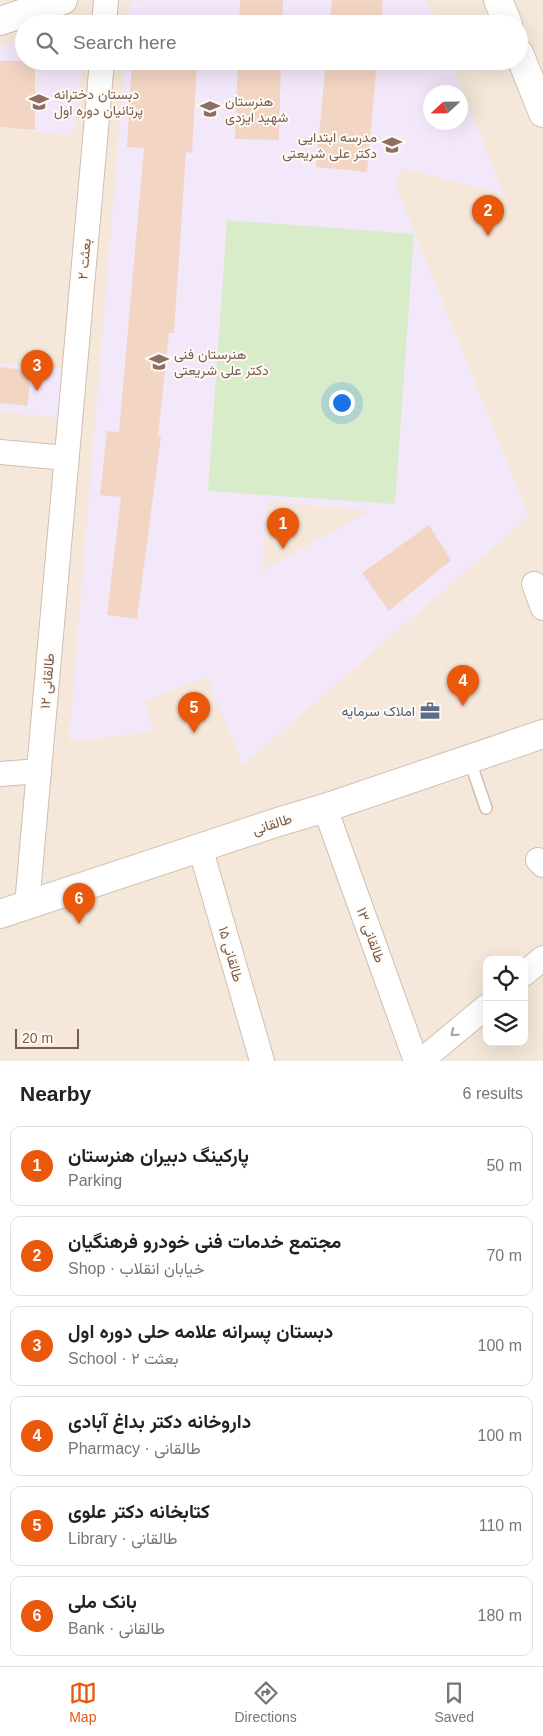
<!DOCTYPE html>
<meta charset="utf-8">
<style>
:root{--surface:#fff;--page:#f6f6f6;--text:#222;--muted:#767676;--line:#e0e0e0;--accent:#ea580c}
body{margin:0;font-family:Helvetica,Vazirmatn,sans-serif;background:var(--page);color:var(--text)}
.controls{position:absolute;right:15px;bottom:15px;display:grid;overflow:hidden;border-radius:10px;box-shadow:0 5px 20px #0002}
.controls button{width:45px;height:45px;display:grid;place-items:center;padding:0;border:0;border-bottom:1px solid var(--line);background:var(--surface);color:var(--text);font:25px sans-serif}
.compass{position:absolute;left:423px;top:85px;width:45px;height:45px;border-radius:50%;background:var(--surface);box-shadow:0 5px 20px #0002;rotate:248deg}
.scale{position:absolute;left:15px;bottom:12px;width:64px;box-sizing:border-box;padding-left:5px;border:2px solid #7a5c4d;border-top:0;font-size:14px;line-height:18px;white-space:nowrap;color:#7a5c4d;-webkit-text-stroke:4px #fffaf3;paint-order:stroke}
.you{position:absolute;left:341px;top:402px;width:18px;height:18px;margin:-12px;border:4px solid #fff;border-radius:50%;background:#1a73e8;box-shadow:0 0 0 8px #1a73e833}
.badge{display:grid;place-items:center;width:32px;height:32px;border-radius:50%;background:var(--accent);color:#fff;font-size:16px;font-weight:700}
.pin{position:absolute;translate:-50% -41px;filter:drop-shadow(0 1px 2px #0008)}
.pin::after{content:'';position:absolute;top:26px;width:18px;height:15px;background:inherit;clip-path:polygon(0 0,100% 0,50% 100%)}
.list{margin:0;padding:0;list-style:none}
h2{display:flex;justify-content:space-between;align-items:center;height:65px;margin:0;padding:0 20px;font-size:21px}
h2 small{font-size:16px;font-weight:400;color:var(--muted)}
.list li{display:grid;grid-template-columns:32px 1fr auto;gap:15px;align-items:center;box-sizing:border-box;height:80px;margin:0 10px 10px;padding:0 10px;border:1px solid var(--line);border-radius:10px}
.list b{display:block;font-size:19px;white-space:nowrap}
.list p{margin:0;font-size:16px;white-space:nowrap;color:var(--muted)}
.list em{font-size:16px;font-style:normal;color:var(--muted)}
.icon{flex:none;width:28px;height:28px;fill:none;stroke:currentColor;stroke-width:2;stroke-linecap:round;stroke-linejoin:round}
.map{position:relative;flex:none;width:543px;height:1061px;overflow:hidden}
.search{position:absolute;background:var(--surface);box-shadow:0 5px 20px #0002;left:15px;right:15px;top:15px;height:55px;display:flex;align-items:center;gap:12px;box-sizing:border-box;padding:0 18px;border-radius:28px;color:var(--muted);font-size:19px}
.sheet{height:605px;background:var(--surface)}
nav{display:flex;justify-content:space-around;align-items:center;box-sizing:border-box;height:70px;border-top:1px solid var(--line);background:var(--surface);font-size:14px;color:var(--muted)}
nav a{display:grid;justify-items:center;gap:2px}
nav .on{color:var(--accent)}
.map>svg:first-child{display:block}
.residential{fill:#f5e8da;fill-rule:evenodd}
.education{fill:#f3e8fa;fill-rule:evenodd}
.green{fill:#d8ecc9}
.building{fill:#f3d5c3}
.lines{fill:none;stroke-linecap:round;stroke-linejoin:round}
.service-casing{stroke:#d1beb0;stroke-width:14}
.minor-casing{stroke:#d1beb0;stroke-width:26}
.tertiary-casing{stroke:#d1beb0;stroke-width:30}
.secondary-casing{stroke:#d6c0b0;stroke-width:30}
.service{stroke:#fff;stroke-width:11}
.minor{stroke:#fff;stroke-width:24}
.tertiary{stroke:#fff;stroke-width:28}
.secondary{stroke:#fff;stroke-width:28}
.oneway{stroke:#af9d94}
.labels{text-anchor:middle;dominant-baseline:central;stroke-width:4;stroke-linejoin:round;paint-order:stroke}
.education-label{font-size:14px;fill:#785e54;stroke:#fffaf3;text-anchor:start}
.street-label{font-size:14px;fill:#7a5c4d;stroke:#fffaf3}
.service-label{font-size:14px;fill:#4e5e75;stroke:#fffaf3;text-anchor:end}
</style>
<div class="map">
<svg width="543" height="1061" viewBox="0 0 543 1061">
<rect width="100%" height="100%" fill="#fdf6ec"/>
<!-- residential -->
<path class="residential" d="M0,0H543V1061H0ZM24,24H519V61H24ZM430,92H460V122H430ZM487,960H524V1042H487Z"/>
<!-- education -->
<g class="education">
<polygon points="141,0 427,0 437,24 128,24 130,2"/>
<polygon points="24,40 24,61 81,61 82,77 72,136 0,127 0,46"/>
<path d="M125,61H451L503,194L403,168L395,184L529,516L243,765L207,677L144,701L155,732L69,741ZM430,92H460V122H430ZM267,501L370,511L262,571Z"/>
<polygon points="0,364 75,369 72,419 0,412"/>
</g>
<!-- green -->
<polygon class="green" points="227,220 414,234 395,504 208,491"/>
<!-- building -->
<g class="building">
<polygon points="240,0 283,0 282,24 239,24"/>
<polygon points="332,0 383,0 381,24 330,24"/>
<polygon points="0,61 35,61 35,130 0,127"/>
<polygon points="132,61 197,61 192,153 186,152 174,333 169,333 158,436 161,436 137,619 107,615 121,497 100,495 107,431 119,432 144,148 127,147"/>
<polygon points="238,61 281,61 279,140 235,139"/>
<polygon points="326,61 377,61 367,172 316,167"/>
<polygon points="0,367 32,371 27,406 0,403"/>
<polygon points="429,525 451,560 389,611 362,573"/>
</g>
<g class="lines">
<defs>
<polyline id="service" points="469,758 486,808"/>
<g id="minor">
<polyline points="104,24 106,0"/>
<polyline points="0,452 67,458"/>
<polyline points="534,584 543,608"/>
<polyline points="0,774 39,771"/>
<polyline points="325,808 416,1061"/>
<polyline points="200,847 262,1061"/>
<polyline points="538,860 543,865"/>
<polyline points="27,905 102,61"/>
<polyline points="524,974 543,958"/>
<polyline points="421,1061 487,1006"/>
</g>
<polyline id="tertiary" points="0,21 63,0"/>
<g id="secondary">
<polyline points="498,0 508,24"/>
<polyline points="519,53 543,113"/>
<polyline points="0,914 278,822 325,808 543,734"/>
</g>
</defs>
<!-- service casing -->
<use href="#service" class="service-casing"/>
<!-- minor casing -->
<use href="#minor" class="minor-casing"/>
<!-- tertiary casing -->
<use href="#tertiary" class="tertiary-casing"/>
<!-- secondary casing -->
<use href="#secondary" class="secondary-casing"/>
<!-- service -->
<use href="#service" class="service"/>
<!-- minor -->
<use href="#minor" class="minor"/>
<!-- tertiary -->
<use href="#tertiary" class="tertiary"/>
<!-- secondary -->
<use href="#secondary" class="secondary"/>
</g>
<!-- one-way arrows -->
<defs><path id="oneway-chevron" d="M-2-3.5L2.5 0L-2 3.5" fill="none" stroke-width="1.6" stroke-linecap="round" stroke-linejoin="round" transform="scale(1.25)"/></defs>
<use class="oneway" href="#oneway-chevron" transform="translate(454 1033) rotate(140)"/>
<!-- icons -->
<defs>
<symbol id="school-bare" viewBox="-9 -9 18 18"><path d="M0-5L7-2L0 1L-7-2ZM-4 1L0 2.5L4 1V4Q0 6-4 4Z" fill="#8d6e63" stroke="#fffaf3" stroke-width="2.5" paint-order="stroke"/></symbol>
<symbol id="office-bare" viewBox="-9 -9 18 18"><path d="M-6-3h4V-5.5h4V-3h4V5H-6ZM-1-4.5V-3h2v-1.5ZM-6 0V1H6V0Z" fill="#5c6f8a" stroke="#fffaf3" stroke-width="2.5" paint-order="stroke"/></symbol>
</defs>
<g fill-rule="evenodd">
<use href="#school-bare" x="25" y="88" width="28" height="28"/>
<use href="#school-bare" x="196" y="95" width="28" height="28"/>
<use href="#school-bare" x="378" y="131" width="28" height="28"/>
<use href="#school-bare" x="145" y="348" width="28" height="28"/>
<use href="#office-bare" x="416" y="697" width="28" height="28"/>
</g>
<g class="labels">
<!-- education labels -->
<g class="education-label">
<text x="54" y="94">دبستان دخترانه<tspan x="54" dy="16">پرتانیان دوره اول</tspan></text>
<text x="225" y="101">هنرستان<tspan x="225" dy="16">شهید ایزدی</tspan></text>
<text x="377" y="137" text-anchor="end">مدرسه ابتدایی<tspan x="377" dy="16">دکتر علی شریعتی</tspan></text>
<text x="174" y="354">هنرستان فنی<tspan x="174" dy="16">دکتر علی شریعتی</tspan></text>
</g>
<!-- street labels -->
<g class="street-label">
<text transform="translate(84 259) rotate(-85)">بعثت ۲</text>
<text transform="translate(47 681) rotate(-85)">طالقانی ۱۲</text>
<text transform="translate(272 824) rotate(-18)">طالقانی</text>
<text transform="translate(371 935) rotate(70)">طالقانی ۱۳</text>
<text transform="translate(231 954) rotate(74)">طالقانی ۱۵</text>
</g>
<!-- service labels -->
<g class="service-label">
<text x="415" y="711">املاک سرمایه</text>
</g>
</g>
</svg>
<div class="controls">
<button><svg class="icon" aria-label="locate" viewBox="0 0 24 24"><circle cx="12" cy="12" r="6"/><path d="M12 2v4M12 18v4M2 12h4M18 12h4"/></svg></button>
<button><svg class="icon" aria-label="layers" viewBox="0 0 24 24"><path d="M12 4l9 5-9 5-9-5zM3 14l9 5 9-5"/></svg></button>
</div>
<svg class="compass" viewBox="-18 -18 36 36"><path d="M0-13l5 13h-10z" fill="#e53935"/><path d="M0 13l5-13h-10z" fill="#767676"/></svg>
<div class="scale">20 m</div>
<div class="you"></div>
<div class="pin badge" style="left:283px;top:549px">1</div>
<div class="pin badge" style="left:488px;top:236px">2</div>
<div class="pin badge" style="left:37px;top:391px">3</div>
<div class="pin badge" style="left:463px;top:706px">4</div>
<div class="pin badge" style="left:194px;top:733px">5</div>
<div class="pin badge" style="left:79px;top:924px">6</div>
<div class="search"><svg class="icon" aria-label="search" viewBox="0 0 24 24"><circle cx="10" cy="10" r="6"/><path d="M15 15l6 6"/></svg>Search here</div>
</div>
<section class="sheet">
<h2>Nearby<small>6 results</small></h2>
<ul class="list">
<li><span class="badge">1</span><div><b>پارکینگ دبیران هنرستان</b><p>Parking</p></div><em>50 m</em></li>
<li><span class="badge">2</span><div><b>مجتمع خدمات فنی خودرو فرهنگیان</b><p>Shop · خیابان انقلاب</p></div><em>70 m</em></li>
<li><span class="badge">3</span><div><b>دبستان پسرانه علامه حلی دوره اول</b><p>School · بعثت ۲</p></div><em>100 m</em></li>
<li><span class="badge">4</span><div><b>داروخانه دکتر بداغ آبادی</b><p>Pharmacy · طالقانی</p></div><em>100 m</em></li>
<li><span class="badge">5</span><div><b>کتابخانه دکتر علوی</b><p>Library · طالقانی</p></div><em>110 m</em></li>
<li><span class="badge">6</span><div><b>بانک ملی</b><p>Bank · طالقانی</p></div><em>180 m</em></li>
</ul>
</section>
<nav>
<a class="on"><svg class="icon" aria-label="map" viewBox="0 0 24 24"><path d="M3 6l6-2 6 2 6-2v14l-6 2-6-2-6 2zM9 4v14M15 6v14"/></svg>Map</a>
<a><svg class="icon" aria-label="directions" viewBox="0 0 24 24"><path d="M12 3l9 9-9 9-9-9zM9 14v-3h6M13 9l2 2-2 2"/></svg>Directions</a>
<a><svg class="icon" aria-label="saved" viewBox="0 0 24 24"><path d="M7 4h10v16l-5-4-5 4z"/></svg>Saved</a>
</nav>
